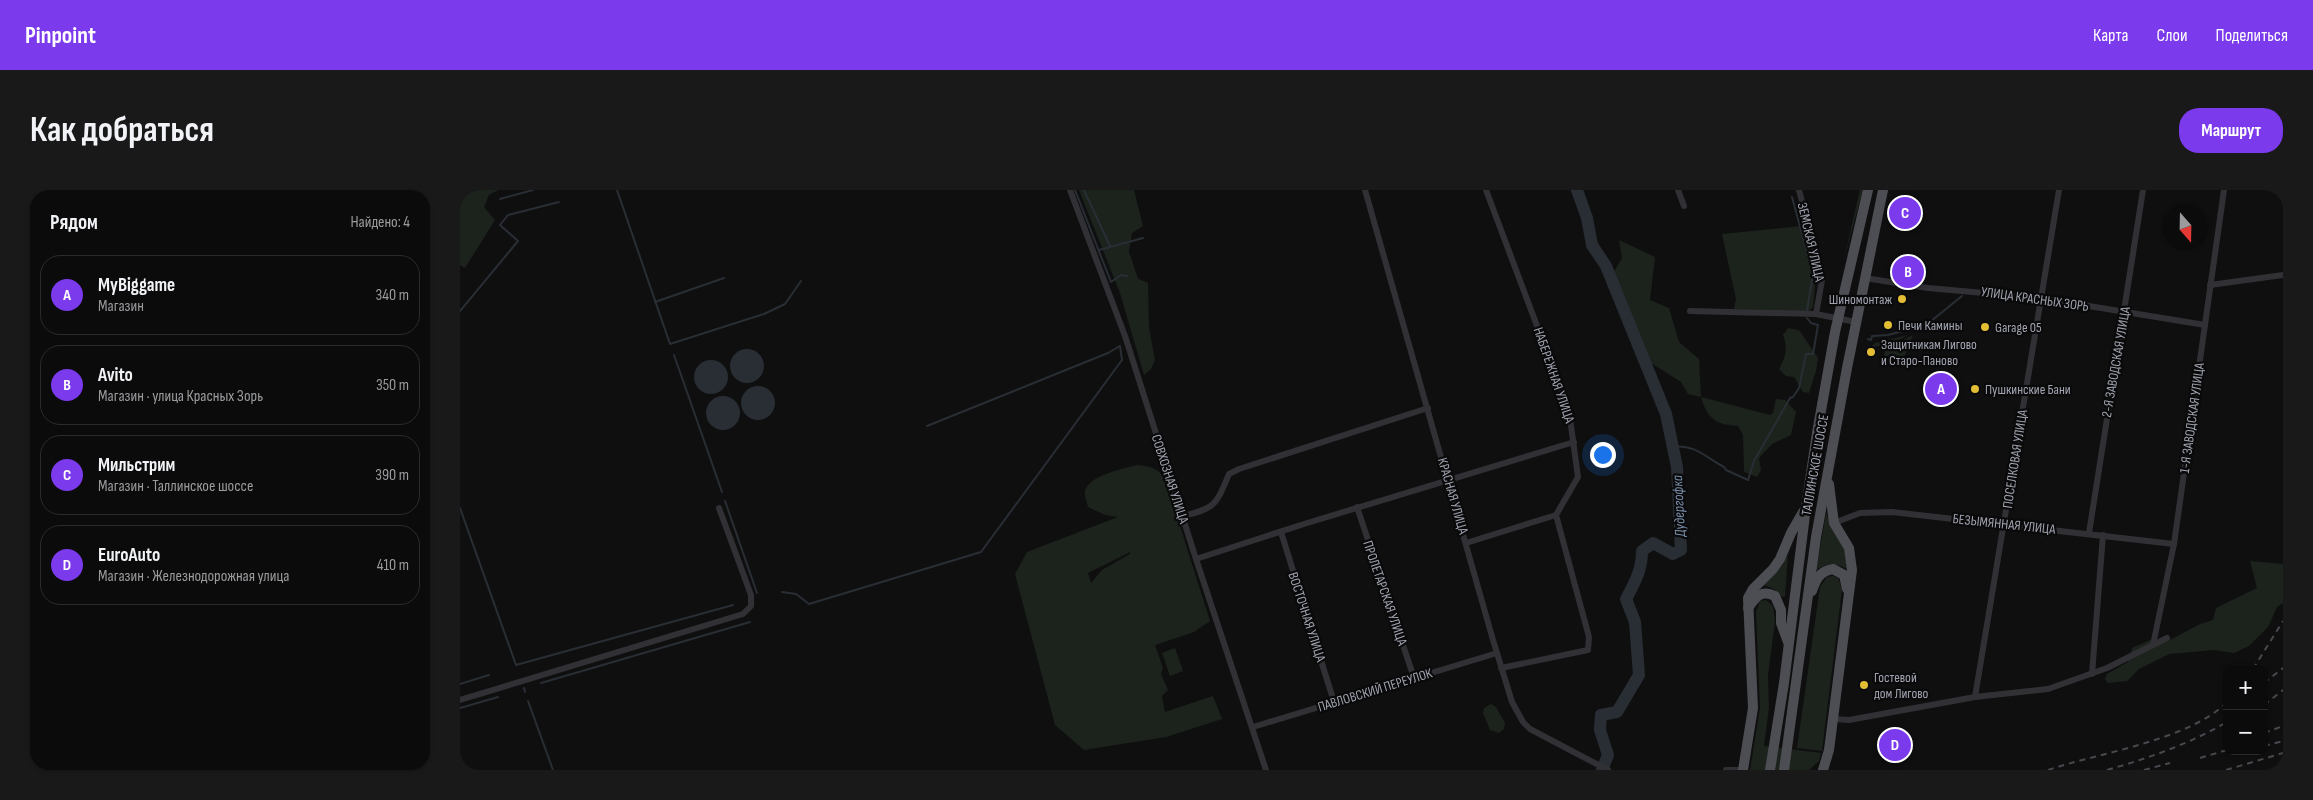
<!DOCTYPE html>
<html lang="ru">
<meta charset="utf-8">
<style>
:root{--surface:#0b0b0c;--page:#19191a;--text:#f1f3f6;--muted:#9a9b9d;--line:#2b2b2d;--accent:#7c3aed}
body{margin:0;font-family:"Sofia Sans Condensed",sans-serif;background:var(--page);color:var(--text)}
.controls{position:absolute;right:15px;bottom:15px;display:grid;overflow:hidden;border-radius:10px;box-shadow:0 1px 4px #0004}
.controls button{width:45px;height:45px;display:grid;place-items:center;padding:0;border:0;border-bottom:1px solid var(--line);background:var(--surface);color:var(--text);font:25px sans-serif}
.compass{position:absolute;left:1703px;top:15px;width:45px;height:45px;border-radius:50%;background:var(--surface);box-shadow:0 1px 4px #0004;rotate:160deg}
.you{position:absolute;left:1142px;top:264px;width:18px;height:18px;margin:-12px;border:4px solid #fff;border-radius:50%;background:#1a73e8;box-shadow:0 0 0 8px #1a73e833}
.badge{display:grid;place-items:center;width:32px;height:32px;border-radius:50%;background:var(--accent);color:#fff;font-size:16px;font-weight:700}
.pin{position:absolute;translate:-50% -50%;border:2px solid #fff;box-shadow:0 1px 5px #0006}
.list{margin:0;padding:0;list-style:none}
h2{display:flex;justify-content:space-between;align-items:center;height:65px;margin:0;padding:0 20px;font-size:21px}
h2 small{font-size:16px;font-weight:400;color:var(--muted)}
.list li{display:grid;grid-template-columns:32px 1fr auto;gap:15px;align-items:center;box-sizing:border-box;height:80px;margin:0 10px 10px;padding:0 10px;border:1px solid var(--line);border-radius:20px}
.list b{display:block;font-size:19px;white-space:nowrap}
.list p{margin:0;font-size:16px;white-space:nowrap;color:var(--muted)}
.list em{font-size:16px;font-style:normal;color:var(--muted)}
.map{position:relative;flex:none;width:1823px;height:580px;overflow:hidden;border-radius:20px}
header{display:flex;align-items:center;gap:30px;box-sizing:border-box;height:70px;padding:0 25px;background:var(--accent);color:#fff}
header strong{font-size:24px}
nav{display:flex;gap:28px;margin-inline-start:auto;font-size:18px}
.intro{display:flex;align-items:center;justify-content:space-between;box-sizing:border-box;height:120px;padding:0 30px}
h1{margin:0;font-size:35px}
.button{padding:12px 22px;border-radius:20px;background:var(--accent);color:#fff;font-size:18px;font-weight:700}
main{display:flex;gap:30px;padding:0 30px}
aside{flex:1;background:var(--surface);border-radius:20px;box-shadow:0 1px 4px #0004}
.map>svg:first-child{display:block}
.green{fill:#1c231d;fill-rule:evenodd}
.water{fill:#292e35}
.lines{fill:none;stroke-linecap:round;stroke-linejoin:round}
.stream{stroke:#292e35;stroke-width:2}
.river{stroke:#292e35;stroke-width:12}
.minor{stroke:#313135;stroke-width:6}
.primary{stroke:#4d4d54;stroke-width:10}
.rail{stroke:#48484e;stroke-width:2;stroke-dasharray:6 5;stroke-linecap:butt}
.poi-dot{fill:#e3be35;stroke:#0a0a0b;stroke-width:2}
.labels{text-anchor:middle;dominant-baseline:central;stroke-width:4.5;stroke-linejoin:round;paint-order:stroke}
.street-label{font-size:14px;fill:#a1a4b0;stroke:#0a0a0b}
.poi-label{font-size:14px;fill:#a1a4b0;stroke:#0a0a0b;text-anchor:start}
.water-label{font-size:15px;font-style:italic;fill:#7a8eaa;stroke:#0a0a0b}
</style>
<header>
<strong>Pinpoint</strong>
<nav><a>Карта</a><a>Слои</a><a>Поделиться</a></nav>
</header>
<div class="intro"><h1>Как добраться</h1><a class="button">Маршрут</a></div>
<main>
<aside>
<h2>Рядом<small>Найдено: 4</small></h2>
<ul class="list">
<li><span class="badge">A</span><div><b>MyBiggame</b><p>Магазин</p></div><em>340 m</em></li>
<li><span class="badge">B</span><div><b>Avito</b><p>Магазин · улица Красных Зорь</p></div><em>350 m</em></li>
<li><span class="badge">C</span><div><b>Мильстрим</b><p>Магазин · Таллинское шоссе</p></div><em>390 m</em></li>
<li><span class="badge">D</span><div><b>EuroAuto</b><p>Магазин · Железнодорожная улица</p></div><em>410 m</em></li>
</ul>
</aside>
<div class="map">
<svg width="1823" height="580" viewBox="0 0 1823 580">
<rect width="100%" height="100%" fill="#0f0f10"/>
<!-- green -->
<g class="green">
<polygon points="9,0 38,0 29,5 24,17 35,30 5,78 0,75 0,12"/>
<polygon points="619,0 674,0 683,36 672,43 669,62 678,89 688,93 689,138 695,170 691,179 684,185 660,103"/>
<polygon points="1400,0 1403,0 1384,69"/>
<polygon points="1342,36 1356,86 1353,117 1348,122 1274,119 1276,109 1262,44"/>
<path d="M1159,50L1195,67L1190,110L1209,118L1219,152L1239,169L1241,207L1310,225L1313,223L1316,209L1325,210L1336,222L1331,245L1312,254L1299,268L1301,280L1297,287L1284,282L1283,245L1278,236C1257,235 1247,229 1241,207L1228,204L1221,192L1188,171L1152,85L1162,68Z"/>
<path d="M1328,138L1339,140L1358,168L1356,181L1349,203L1343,202L1334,187L1326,186L1319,179C1326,167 1328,158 1323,145Z"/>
<polygon points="1448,145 1424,158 1420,156 1411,157 1415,153"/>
<polygon points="1453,145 1445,165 1432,176 1424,166 1425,160"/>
<path d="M678,275C693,277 700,279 706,292L750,431L734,442L695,455L703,478L701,484L708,500L702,506L705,522L753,506L762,529L706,547L624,560L595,535L555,384L567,362L658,327L645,325L628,317C627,312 624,305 625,301C629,285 665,278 678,275ZM670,362V364L642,380L631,393L628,383Z"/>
<path d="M1366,323L1385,361L1387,379C1374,373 1369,373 1356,380Z"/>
<polygon points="1328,365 1325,406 1322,407 1314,399 1303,395"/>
<polygon points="1790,371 1823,374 1823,413 1817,417 1808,437 1789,456 1774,463 1754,460 1709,464 1679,479 1667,491 1648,493 1645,489 1647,484 1668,472 1672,458 1690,450 1702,452 1712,449 1740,434 1753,430 1756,418 1797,398"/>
<polygon points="1373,386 1378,388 1382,399 1362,561 1337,558 1360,397 1367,387"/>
<polygon points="1306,410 1313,416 1315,431 1308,485 1309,518 1304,556 1361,563 1359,571 1349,580 1290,580 1300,518 1296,422 1300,411"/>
<polygon points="715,458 723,481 710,486 702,463"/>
<polygon points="1031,514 1036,517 1045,533 1044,539 1039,543 1030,540 1023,523 1024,518"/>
</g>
<!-- water -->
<g class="water">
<circle cx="287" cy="176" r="17"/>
<circle cx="251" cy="187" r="17"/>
<circle cx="298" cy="213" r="17"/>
<circle cx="263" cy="223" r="17"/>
</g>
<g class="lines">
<!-- stream -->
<g class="stream">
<polyline points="157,0 210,154 304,124 325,114 341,91"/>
<polyline points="615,0 651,92 661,85 667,86"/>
<polyline points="624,0 650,56"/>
<polyline points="1332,7 1353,84 1347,120"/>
<polyline points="40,9 73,0"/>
<polyline points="639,60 683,48"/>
<polyline points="195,112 264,88"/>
<polyline points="0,121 58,51 40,35 48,25 99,12"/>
<polyline points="1460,140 1502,106"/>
<polyline points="1408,149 1411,150 1412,146 1428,145 1454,138"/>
<polyline points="214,165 262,302"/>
<path d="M1213,257C1235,254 1245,267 1264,277L1266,280L1288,290L1294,271L1330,208L1333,207L1339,198L1346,164H1353L1358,135L1351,133L1347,128"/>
<polyline points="265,311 297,403"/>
<polyline points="0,318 56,475 273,415"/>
<polyline points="322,402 336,404 349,414 521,362 662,170 660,156 648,163 467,236"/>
<polyline points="81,493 290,432"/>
<polyline points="0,494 29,485"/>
<polyline points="64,498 65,502"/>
<polyline points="68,511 93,580"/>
<polyline points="0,518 38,507"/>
</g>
<!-- river -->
<path class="river" d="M1117,0L1127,28L1132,55L1146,76L1206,224L1217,277L1221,360L1213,364L1193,353L1182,361C1182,380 1175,392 1166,409L1175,432L1179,485L1157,522L1141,525L1140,540L1148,565L1142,580"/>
<!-- minor -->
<g class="minor">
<polyline points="610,0 665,146 736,369 806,580"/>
<polyline points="905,0 1033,450 1052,512 1063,532 1070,539 1148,580"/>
<polyline points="1026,0 1109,221 1118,287 1096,325 1129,447 1128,460 1041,478"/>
<polyline points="1218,0 1224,16"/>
<polyline points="1339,0 1362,90 1356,124 1396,132"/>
<polyline points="0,2 2,0"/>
<polyline points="1405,88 1468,98 1580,108 1745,135"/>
<polyline points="1750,95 1823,85"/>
<polyline points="1230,121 1356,124"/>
<polyline points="897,317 954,488"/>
<path d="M723,326C756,318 756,315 769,284L779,279L968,218"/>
<polyline points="1374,333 1400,323 1432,322 1714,354"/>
<polyline points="821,342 874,512"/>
<polyline points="1629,343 1683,0"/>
<polyline points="1006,353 1096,325"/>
<polyline points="736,369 844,334 1114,252"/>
<polyline points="1693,455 1714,354 1764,0"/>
<polyline points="1632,484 1643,345"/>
<polyline points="1515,507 1599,0"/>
<polyline points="0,510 283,424 291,416 291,405 259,318"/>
<polyline points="1373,529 1389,530 1515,507 1588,499 1647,478 1707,448"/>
<polyline points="793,537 1037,463"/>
<polyline points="1266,580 1283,580"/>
</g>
<!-- primary -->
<g class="primary">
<path d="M1352,401C1356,389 1360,381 1373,379L1384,385L1387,399"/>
<path d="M1288,418C1296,407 1301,399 1315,406L1321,420V433L1328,452"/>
<polyline points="1283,580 1293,518 1288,408 1293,399 1313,379 1320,369 1331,343 1343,322"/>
<polyline points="1310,580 1324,493 1346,317 1357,243 1375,142 1408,0"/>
<polyline points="1324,580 1356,347 1387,178 1423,0"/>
<polyline points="1363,580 1369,560 1392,380 1389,358 1374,333 1369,294"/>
</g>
<!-- rail -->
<g class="rail">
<polyline points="1793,479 1823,431"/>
<polyline points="1804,493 1823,478"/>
<polyline points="1804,515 1823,500"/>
<polyline points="1804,543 1823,536"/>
<polyline points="1804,556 1823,551"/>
<polyline points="1771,563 1780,561"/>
<polyline points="1740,568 1767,560"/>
<path d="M1588,580C1638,563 1730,550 1767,512"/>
<path d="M1647,580C1689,568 1729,554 1767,532"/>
<polyline points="1684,580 1710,573"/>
<polyline points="1766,580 1823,563"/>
</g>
</g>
<!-- markers -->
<g class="poi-dot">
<circle cx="1442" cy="109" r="5"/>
<circle cx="1428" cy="135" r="5"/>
<circle cx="1525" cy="137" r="5"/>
<circle cx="1411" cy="162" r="5"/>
<circle cx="1515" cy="199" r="5"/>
<circle cx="1404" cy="495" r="5"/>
</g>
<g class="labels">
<!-- street labels -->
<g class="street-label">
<text transform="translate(1351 52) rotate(77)">ЗЕМСКАЯ УЛИЦА</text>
<text transform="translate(1575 109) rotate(8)">УЛИЦА КРАСНЫХ ЗОРЬ</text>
<text transform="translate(1656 172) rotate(-80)">2-Я ЗАВОДСКАЯ УЛИЦА</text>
<text transform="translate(1094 185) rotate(71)">НАБЕРЕЖНАЯ УЛИЦА</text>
<text transform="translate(1732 228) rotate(-82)">1-Я ЗАВОДСКАЯ УЛИЦА</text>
<text transform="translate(1555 269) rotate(-81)">ПОСЕЛКОВАЯ УЛИЦА</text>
<text transform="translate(1355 275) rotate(-80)">ТАЛЛИНСКОЕ ШОССЕ</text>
<text transform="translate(710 289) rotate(72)">СОВХОЗНАЯ УЛИЦА</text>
<text transform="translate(993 306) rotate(74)">КРАСНАЯ УЛИЦА</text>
<text transform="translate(1544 334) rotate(6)">БЕЗЫМЯННАЯ УЛИЦА</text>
<text transform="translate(925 403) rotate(71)">ПРОЛЕТАРСКАЯ УЛИЦА</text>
<text transform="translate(847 427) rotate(72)">ВОСТОЧНАЯ УЛИЦА</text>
<text transform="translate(915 500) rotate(-17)">ПАВЛОВСКИЙ ПЕРЕУЛОК</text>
</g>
<!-- poi labels -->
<g class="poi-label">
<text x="1432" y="109" text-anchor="end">Шиномонтаж</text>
<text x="1438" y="135">Печи Камины</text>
<text x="1535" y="137">Garage 05</text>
<text x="1421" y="154">Защитникам Лигово<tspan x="1421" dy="16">и Старо-Паново</tspan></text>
<text x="1525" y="199">Пушкинские Бани</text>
<text x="1414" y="487">Гостевой<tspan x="1414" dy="16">дом Лигово</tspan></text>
</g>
<!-- water labels -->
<g class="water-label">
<text transform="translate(1219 316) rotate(-93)">Дудергофка</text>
</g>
</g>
</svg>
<div class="controls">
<button>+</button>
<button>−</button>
</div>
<svg class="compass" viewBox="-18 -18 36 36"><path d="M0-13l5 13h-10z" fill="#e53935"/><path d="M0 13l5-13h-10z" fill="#9a9b9d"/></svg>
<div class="you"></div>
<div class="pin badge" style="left:1481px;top:199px">A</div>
<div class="pin badge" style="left:1448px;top:82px">B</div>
<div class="pin badge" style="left:1445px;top:23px">C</div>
<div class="pin badge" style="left:1435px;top:555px">D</div>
</div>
</main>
